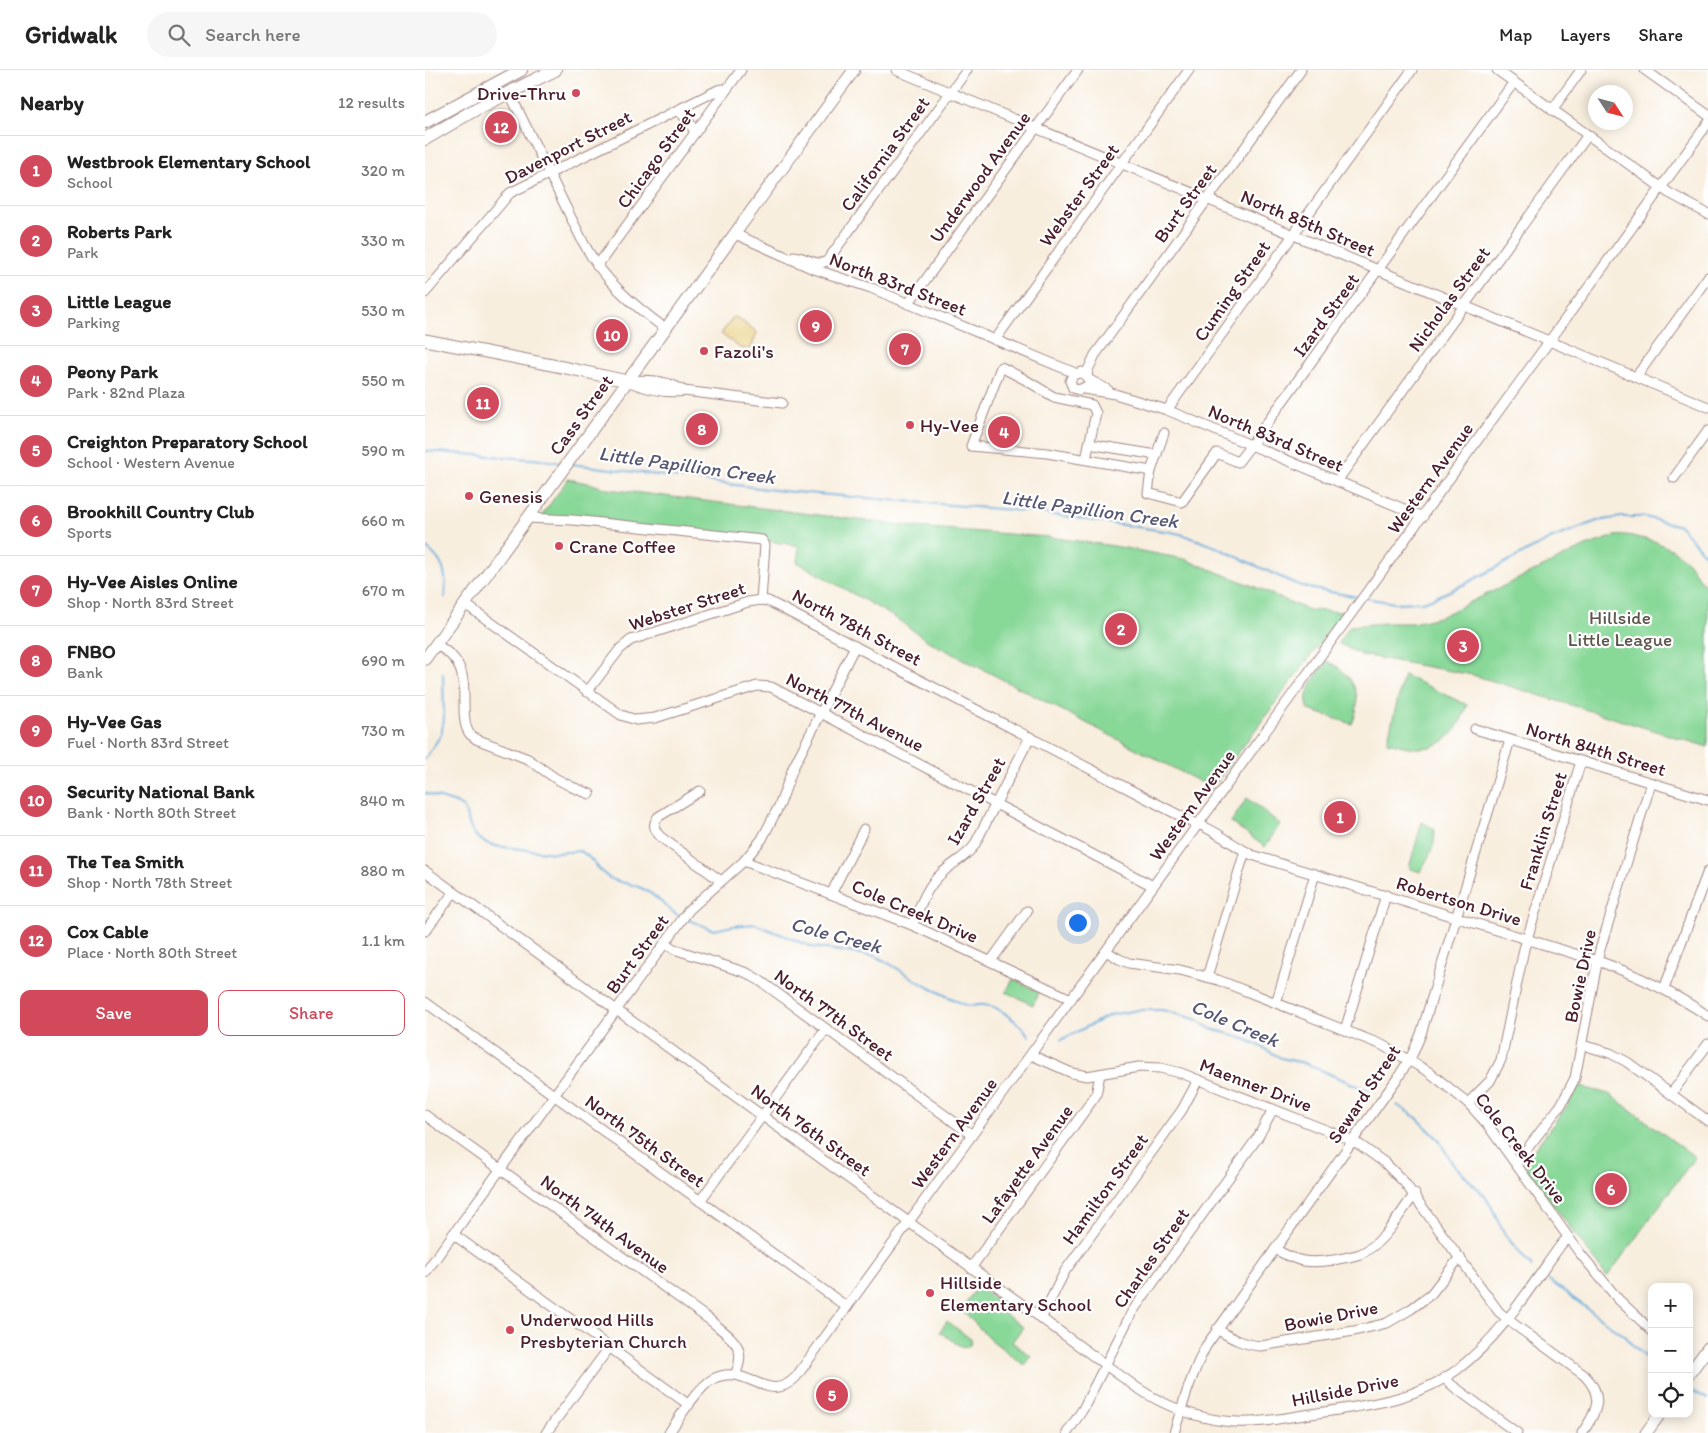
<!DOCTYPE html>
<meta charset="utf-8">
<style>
:root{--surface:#fff;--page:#f6f6f6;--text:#222;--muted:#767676;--line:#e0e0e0;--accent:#d1495b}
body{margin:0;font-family:Itim,sans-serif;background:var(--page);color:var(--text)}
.controls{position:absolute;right:15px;bottom:15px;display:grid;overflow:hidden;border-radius:10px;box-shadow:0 2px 12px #0003}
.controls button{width:45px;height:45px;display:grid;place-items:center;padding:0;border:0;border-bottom:1px solid var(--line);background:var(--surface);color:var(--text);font:25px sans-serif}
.compass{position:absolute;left:1163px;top:15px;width:45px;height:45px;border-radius:50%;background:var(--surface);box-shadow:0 2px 12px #0003;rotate:126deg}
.you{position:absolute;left:652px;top:852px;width:18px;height:18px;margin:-12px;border:4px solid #fff;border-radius:50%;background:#1a73e8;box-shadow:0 0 0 8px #1a73e833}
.badge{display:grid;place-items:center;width:32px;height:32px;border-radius:50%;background:var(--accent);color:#fff;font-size:16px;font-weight:700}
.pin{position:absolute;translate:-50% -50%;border:2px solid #fff;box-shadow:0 1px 5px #0006}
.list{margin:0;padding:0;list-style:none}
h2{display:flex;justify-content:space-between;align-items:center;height:65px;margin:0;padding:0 20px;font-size:21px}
h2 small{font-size:16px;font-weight:400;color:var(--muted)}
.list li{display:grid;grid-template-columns:32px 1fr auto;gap:15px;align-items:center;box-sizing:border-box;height:70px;padding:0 20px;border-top:1px solid var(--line)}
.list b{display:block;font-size:19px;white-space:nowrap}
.list p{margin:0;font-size:16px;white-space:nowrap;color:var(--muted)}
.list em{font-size:16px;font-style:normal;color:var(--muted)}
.actions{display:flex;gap:10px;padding:15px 20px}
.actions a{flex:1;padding:11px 0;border:1px solid var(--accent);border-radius:10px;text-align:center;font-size:18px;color:var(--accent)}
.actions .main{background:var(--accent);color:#fff}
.icon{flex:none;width:28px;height:28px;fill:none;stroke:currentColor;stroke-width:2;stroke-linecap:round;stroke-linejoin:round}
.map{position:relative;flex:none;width:1283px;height:1363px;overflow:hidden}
header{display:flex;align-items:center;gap:30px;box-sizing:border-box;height:70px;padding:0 25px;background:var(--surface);border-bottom:1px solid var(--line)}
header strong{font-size:24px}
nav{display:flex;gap:28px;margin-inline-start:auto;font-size:18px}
.search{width:350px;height:45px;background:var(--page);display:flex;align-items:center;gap:12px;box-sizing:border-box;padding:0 18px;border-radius:28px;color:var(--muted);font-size:19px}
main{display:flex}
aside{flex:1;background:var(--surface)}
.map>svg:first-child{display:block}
.green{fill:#88d898;stroke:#697c62}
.sand{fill:#eeda9e;stroke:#9c7c64}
.water{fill:#68acdd;stroke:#596684}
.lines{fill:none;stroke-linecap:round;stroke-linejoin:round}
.stream{stroke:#68acdd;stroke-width:2}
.minor-casing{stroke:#a18684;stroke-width:11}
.major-casing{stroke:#a18684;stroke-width:13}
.highway-casing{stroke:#a18684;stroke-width:14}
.minor{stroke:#fff;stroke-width:9}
.major{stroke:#fff;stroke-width:11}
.highway{stroke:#fff;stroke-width:12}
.poi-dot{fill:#d1495b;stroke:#fff;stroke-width:2}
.labels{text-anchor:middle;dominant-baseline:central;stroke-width:4.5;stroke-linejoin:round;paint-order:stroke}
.poi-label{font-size:19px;fill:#4a1f2b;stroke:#fff;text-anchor:start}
.street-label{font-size:19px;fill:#4a1f2b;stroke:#fff}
.park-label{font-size:19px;fill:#5d564c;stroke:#fff}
.water-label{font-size:20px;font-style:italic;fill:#565772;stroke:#fff}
</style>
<header>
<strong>Gridwalk</strong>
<div class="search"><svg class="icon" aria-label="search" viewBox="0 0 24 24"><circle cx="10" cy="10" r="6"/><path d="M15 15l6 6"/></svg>Search here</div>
<nav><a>Map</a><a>Layers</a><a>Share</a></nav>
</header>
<main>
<aside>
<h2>Nearby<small>12 results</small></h2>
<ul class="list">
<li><span class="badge">1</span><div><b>Westbrook Elementary School</b><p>School</p></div><em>320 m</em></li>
<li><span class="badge">2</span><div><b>Roberts Park</b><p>Park</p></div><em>330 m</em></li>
<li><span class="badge">3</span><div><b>Little League</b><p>Parking</p></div><em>530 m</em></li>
<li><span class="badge">4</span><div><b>Peony Park</b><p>Park · 82nd Plaza</p></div><em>550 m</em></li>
<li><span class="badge">5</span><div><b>Creighton Preparatory School</b><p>School · Western Avenue</p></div><em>590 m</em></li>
<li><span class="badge">6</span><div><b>Brookhill Country Club</b><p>Sports</p></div><em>660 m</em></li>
<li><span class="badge">7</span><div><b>Hy-Vee Aisles Online</b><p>Shop · North 83rd Street</p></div><em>670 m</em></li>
<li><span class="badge">8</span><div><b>FNBO</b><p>Bank</p></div><em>690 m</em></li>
<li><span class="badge">9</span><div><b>Hy-Vee Gas</b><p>Fuel · North 83rd Street</p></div><em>730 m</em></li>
<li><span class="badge">10</span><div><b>Security National Bank</b><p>Bank · North 80th Street</p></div><em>840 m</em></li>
<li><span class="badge">11</span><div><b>The Tea Smith</b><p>Shop · North 78th Street</p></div><em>880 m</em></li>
<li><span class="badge">12</span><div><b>Cox Cable</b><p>Place · North 80th Street</p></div><em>1.1 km</em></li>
</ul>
<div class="actions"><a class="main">Save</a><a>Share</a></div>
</aside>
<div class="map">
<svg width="1283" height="1363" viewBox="0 0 1283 1363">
<rect width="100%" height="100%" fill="#fff"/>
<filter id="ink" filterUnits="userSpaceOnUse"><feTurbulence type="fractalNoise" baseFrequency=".02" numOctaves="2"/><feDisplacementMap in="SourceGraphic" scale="10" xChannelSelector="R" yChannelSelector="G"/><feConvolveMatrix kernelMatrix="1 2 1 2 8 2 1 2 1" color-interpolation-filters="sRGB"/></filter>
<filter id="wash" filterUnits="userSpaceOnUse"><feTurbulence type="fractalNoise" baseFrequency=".0096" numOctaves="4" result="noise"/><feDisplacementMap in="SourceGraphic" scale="20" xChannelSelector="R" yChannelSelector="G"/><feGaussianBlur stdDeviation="1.12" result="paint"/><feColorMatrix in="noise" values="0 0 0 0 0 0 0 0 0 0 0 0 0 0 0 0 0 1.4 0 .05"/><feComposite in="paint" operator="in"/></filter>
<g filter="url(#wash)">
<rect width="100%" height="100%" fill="#f8eede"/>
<!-- green -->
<g class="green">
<polygon points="143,409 167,414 183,419 490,457 623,467 689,476 759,489 828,516 883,540 918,542 787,718 503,571 469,547 372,492 374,476 332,469 115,448"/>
<polygon points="1202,465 1229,471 1248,480 1263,492 1283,521 1283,677 1048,605 937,585 913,573 925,556 960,553 988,553 1015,547 1161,476 1190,466"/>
<path d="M902,591C929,604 939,626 927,654L884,640C876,621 892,606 902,591Z"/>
<path d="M979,605L1042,635C1035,658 1020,679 993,678C983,678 972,674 962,672Z"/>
<polygon points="822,728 855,754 840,777 806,752"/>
<path d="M997,752L1008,758C1014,773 1002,789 995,802L984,798Z"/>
<polygon points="588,909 614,922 608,935 581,922"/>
<polygon points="1153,1016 1184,1024 1270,1087 1182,1207 1098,1094 1142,1036"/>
<polygon points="553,1216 583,1239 580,1244 598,1257 587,1272 606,1286 599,1295 565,1269 536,1239"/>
<polygon points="522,1251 547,1270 544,1277 535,1276 515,1262"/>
</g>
<!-- sand -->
<polygon class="sand" points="309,246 332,262 326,279 315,278 296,264"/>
<!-- water -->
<polygon class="water" points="1195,1107 1198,1128 1187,1130 1186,1124 1176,1125 1175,1115 1184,1114 1184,1108"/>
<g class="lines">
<!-- stream -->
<g class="stream">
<polyline points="0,381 119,390 137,393"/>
<polyline points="147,394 357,421 609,442 746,462 759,465 791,477 866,512 883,518 933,527"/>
<path d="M0,477C19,490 22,504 20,527"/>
<polyline points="940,528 970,533 997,532 1009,528 1040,514 1125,469 1172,451 1197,447 1220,447 1255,456 1283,488"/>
<polyline points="0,689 16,665 19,649 18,603"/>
<path d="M0,723L31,733L39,738L46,759L51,766L59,772L70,776L130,783L155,781C168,787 172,800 183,807C194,814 209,813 220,820C232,826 242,839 254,846"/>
<path d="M261,849L289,860L308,856L330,854L387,877L450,886L465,894L499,915L540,935C549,937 552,934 559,935C574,935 596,955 604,966"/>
<polyline points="636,970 685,945 713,940 737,940 770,949 786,959 812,966 831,974 856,988 879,993 944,1021"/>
<polyline points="972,1035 992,1048 1014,1070 1027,1093 1059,1125 1066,1136 1080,1165 1107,1197"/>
<polyline points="1124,1210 1198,1265 1227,1293"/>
<polyline points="1264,1319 1283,1329"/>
</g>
</g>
</g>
<g filter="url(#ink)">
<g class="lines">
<defs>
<g id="minor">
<polyline points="471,0 1283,337"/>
<polyline points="1072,0 1244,123 1283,144"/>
<polyline points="1220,0 1283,45"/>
<path d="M84,22L158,172C178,210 208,235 241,259"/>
<polyline points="253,40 265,53 270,63"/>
<polyline points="1127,40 1156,0"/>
<polyline points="310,164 386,198 446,218 650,303"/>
<path d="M369,186C380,187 392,197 402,191L542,0"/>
<polyline points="172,196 316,0"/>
<polyline points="0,223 85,123 293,20 298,19 301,20"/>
<polyline points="483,234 653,0"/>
<polyline points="570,270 764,0"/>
<polyline points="662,307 663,300 670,285 876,0"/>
<polyline points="1211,307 1283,207"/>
<path d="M202,311C219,318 241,324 259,321L357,333"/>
<path d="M205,311C223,309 244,311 259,321"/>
<polyline points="662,316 654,320 648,318 645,311 648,305 657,302 663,309 683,320"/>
<polyline points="659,319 690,324 742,340 998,447"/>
<polyline points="742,340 987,0"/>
<polyline points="739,363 726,401 723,423 757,432 792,383 813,392 826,375 1089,12"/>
<polyline points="664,374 732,385"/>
<polyline points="661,389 671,343 667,335 629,327 599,309 576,297 546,376 622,383 726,401"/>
<polyline points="1249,408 1283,361"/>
<polyline points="912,411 1163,65"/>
<polyline points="102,448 148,450 337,470 340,475 336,530"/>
<polyline points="40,534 196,645 211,650 230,648 332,616 346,617 728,816"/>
<path d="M11,574C21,581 31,587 35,599C43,617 35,647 43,661C44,665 48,666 51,669L103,689L130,708L147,717L165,724"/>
<path d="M162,622L195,579L206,570L323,532L336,530L343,531L765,751C788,758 806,774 827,785L1173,891C1212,905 1249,923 1283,946"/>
<polyline points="1050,659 1283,730"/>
<path d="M275,721L233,747C227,755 229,761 237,768L296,811"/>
<polyline points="319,791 487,855 646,929"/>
<path d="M0,801C238,973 474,1146 711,1317C738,1335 767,1347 799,1351C829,1355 857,1348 886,1344C937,1336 991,1331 1033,1299C1076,1266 1104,1219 1135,1176L1143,1167"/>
<polyline points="406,824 439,759"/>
<path d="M487,855C495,837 501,817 516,804C527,793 540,788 549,776L605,667"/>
<polyline points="0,861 29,822"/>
<polyline points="240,874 249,879 322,903 334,910 547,1065"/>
<polyline points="681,881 694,889 704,893 755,900 793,910 957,975 1004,1002 1043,1033 1062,1054 1154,1182 1193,1229 1227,1261"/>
<polyline points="566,891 602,841"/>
<polyline points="782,907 820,781"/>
<polyline points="1239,919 1283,801"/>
<polyline points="0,932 422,1237"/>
<polyline points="851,933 890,804"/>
<polyline points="920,960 961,825"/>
<polyline points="1157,975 1185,983 1202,992 1283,1051"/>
<path d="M606,985L647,1003L662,1006L714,997L735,998L756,1003L921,1068L935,1075L960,1093L979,1112L1074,1242L1090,1255L1159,1305C1180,1326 1172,1342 1157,1363"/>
<polyline points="1246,1024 1283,974"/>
<polyline points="1043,1033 1065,1011 1076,990 1099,879 1156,691"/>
<path d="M0,1045L285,1250C305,1268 324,1275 310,1305"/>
<polyline points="1091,1093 1136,1035 1150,1008 1174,883 1226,713"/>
<polyline points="275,1131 401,959"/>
<polyline points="28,1164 264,1335"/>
<path d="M850,1179C872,1192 883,1194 909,1190C917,1188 927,1187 935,1184C959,1174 974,1144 990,1124"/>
<polyline points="546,1198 671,1025 675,1004"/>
<polyline points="0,1203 264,840 319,791 337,769 355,734 368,698 430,576"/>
<polyline points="616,1249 640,1201 757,1040 773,1010"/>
<path d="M792,1259C806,1268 819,1275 836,1276L929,1261L962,1253L986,1239L1006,1224L1035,1187"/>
<polyline points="1019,1308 1028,1316 1092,1363"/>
<polyline points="121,1363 184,1278"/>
<path d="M244,1363C254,1348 273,1317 288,1309C322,1291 342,1337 371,1307L1283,53"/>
<polyline points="642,1363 658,1339 707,1242 833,1067 848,1039"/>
<path d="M749,1363C758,1333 767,1303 781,1276L974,1006L988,983L996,964L1085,670"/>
</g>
<g id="major">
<polyline points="0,270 137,297 202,311"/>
<polyline points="0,589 429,0"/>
<polyline points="1264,1304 1283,1278"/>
<polyline points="1221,1363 1235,1344"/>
</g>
<g id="highway">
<polyline points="0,52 96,0"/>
<polyline points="0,69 51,39 130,0"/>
</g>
</defs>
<!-- minor casing -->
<use href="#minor" class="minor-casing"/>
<!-- major casing -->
<use href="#major" class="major-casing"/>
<!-- highway casing -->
<use href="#highway" class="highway-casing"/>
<!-- minor -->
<use href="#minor" class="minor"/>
<!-- major -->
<use href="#major" class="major"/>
<!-- highway -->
<use href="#highway" class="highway"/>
</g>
</g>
<!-- markers -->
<g class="poi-dot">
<circle cx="151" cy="23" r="5"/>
<circle cx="279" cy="281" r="5"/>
<circle cx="485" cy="355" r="5"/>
<circle cx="44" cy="426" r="5"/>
<circle cx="134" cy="476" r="5"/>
<circle cx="505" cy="1223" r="5"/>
<circle cx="85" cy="1260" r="5"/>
</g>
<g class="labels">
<!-- poi labels -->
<g class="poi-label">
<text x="141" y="23" text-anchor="end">Drive-Thru</text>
<text x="289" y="281">Fazoli's</text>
<text x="495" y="355">Hy-Vee</text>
<text x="54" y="426">Genesis</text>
<text x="144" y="476">Crane Coffee</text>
<text x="515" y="1212">Hillside<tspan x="515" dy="22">Elementary School</tspan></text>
<text x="95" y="1249">Underwood Hills<tspan x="95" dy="22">Presbyterian Church</tspan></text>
</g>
<!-- street labels -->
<g class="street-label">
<text transform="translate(143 77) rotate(-27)">Davenport Street</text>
<text transform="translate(460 84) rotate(-54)">California Street</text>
<text transform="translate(231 88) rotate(-54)">Chicago Street</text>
<text transform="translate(555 107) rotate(-54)">Underwood Avenue</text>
<text transform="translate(654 125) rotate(-54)">Webster Street</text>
<text transform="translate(760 133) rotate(-54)">Burt Street</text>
<text transform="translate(883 153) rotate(23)">North 85th Street</text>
<text transform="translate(473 214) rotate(21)">North 83rd Street</text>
<text transform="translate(807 221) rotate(-55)">Cuming Street</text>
<text transform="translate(1024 229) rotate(-54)">Nicholas Street</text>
<text transform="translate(901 245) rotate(-54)">Izard Street</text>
<text transform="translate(156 345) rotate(-54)">Cass Street</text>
<text transform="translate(851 368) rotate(23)">North 83rd Street</text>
<text transform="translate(1005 408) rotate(-54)">Western Avenue</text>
<text transform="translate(262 536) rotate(-18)">Webster Street</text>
<text transform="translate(432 557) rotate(28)">North 78th Street</text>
<text transform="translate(430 642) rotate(27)">North 77th Avenue</text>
<text transform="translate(1171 679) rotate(17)">North 84th Street</text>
<text transform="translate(551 731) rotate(-60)">Izard Street</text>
<text transform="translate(767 735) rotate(-54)">Western Avenue</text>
<text transform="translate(1118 761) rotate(-73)">Franklin Street</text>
<text transform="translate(1034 831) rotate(17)">Robertson Drive</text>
<text transform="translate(490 841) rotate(23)">Cole Creek Drive</text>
<text transform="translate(212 884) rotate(-54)">Burt Street</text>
<text transform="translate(1155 906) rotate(-78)">Bowie Drive</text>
<text transform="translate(409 945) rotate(36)">North 77th Street</text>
<text transform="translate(831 1015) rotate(21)">Maenner Drive</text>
<text transform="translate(939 1024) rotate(-56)">Seward Street</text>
<text transform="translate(386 1060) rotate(36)">North 76th Street</text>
<text transform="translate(529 1063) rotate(-54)">Western Avenue</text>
<text transform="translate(220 1071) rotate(36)">North 75th Street</text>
<text transform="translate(1096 1078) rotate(52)">Cole Creek Drive</text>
<text transform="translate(602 1094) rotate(-54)">Lafayette Avenue</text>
<text transform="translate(680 1119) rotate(-54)">Hamilton Street</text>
<text transform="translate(180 1154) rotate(36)">North 74th Avenue</text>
<text transform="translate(726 1188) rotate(-55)">Charles Street</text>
<text transform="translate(906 1246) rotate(-11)">Bowie Drive</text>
<text transform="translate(920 1320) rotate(-11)">Hillside Drive</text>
</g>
<!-- park labels -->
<g class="park-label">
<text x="1195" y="547">Hillside<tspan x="1195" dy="22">Little League</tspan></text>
</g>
<!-- water labels -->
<g class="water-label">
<text transform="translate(262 395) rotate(8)">Little Papillion Creek</text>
<text transform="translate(665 439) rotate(8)">Little Papillion Creek</text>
<text transform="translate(411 865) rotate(15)">Cole Creek</text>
<text transform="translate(810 953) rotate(23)">Cole Creek</text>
</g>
</g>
</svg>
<div class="controls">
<button>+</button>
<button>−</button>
<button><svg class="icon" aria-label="locate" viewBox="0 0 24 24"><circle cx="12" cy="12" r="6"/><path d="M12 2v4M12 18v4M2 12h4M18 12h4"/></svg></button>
</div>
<svg class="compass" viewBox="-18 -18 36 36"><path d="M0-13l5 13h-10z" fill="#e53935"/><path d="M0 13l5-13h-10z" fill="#767676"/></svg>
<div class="you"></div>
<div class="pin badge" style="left:915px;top:747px">1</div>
<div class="pin badge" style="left:696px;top:559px">2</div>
<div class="pin badge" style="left:1038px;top:576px">3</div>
<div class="pin badge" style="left:579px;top:362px">4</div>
<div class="pin badge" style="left:407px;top:1325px">5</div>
<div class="pin badge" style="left:1186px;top:1119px">6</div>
<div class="pin badge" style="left:480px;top:279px">7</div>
<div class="pin badge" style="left:277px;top:359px">8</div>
<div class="pin badge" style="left:391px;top:256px">9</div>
<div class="pin badge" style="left:187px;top:265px">10</div>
<div class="pin badge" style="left:58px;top:333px">11</div>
<div class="pin badge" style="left:76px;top:57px">12</div>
</div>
</main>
